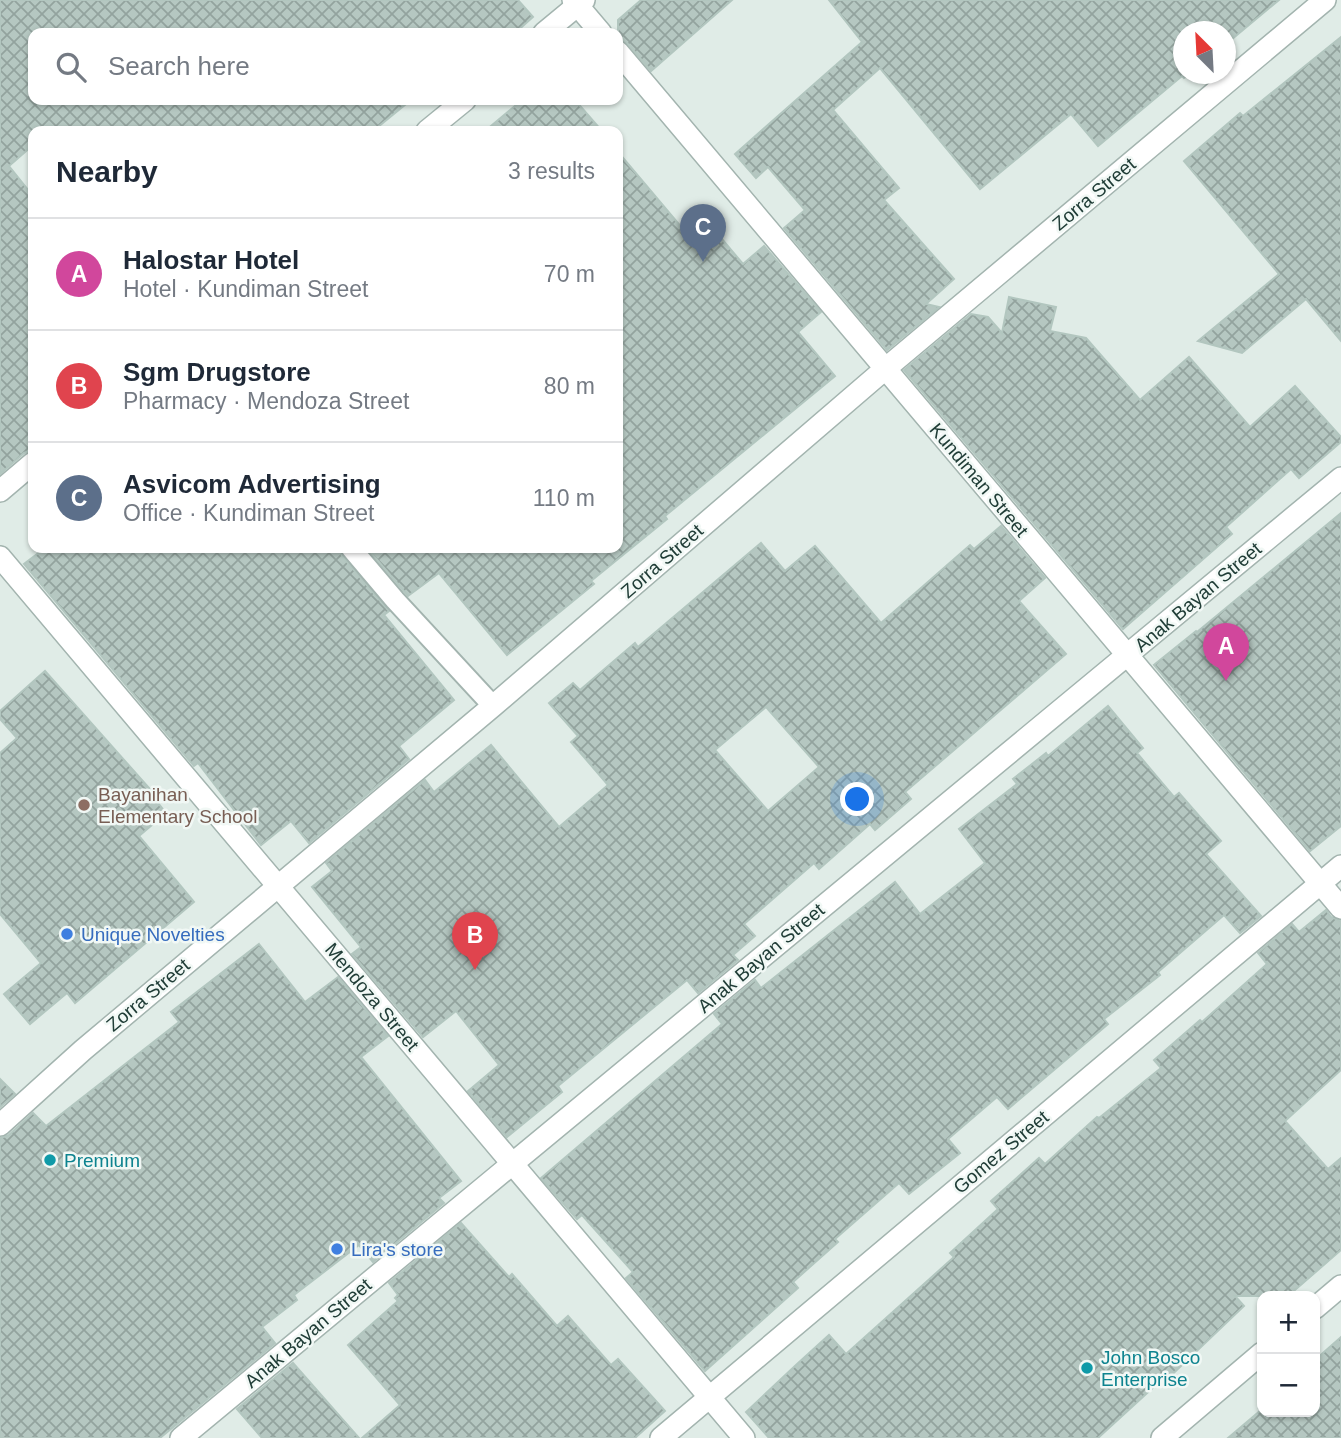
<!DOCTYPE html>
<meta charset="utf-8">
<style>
:root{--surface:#fff;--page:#f6f6f7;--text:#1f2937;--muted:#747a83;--line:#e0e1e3;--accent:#db2777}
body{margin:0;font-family:Helvetica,sans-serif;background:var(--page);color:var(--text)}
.controls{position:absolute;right:21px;bottom:21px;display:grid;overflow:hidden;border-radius:14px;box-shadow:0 2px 5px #0004}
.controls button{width:63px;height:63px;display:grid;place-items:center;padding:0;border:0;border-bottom:2px solid var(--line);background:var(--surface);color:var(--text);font:35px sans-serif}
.compass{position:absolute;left:1173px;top:21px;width:63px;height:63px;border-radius:50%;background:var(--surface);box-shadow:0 2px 5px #0004;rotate:336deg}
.you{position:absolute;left:858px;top:800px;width:24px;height:24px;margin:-18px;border:5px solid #fff;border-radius:50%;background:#1a73e8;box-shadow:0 0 0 10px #1a73e833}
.badge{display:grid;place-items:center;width:46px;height:46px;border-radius:50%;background:var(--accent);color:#fff;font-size:23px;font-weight:700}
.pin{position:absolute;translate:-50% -58px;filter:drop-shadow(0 2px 4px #0008)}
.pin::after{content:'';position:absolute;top:37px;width:24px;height:21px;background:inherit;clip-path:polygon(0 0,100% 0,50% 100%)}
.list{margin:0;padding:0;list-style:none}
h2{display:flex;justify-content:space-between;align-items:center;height:91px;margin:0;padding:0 28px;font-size:30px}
h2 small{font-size:23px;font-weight:400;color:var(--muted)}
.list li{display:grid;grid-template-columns:46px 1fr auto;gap:21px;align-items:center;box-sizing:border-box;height:112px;padding:0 28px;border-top:2px solid var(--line)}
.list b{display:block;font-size:26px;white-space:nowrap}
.list p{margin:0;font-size:23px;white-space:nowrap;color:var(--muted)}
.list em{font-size:23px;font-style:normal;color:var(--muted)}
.icon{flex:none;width:38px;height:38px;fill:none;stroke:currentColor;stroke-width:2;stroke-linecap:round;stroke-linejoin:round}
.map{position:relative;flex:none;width:1341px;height:1438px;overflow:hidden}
.search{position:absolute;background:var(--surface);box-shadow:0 2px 5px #0004;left:28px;top:28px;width:595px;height:77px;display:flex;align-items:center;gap:18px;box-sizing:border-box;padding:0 24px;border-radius:14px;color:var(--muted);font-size:26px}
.panel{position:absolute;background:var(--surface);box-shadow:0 2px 5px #0004;left:28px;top:126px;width:595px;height:427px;border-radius:14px}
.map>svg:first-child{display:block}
.building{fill:url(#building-cross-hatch);stroke:#b2c6bf;stroke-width:2;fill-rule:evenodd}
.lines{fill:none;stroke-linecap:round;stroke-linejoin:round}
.service-casing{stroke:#a3b4af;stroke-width:23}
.minor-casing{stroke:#a3b4af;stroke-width:24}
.service{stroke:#fff;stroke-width:19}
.minor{stroke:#fff;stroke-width:21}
.education-dot{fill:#8d6e63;stroke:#f1f8f5;stroke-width:2.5}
.shop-dot{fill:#3f7fe0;stroke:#f1f8f5;stroke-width:2.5}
.culture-dot{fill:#0f9aa8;stroke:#f1f8f5;stroke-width:2.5}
.labels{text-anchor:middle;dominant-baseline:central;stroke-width:5;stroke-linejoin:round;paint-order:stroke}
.street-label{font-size:19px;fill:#203d37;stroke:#f1f8f5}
.education-label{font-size:19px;fill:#785e54;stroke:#f1f8f5;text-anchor:start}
.shop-label{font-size:19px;fill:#366cbe;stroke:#f1f8f5;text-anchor:start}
.culture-label{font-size:19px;fill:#0d838f;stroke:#f1f8f5;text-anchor:start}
</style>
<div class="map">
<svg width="1341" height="1438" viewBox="0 0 1341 1438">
<defs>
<pattern id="building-cross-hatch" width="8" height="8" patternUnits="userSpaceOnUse" patternTransform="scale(1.75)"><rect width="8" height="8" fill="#b5c7c1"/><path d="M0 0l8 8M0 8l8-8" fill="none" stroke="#93a39e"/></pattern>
</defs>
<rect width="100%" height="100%" fill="#e0ece7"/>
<!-- building -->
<g class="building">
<polygon points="0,0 518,0 533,17 515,33 33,33 33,100 411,100 373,131 33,131 33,145 9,166 33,196 33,450 24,453 0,474"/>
<polygon points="641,0 732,0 651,71 628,44 618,39 618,20"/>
<polygon points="829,0 1279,0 1226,44 1226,32 1184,32 1184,74 1190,74 1184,78 1182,76 1098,146 1071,114 980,189 880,68 833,110 899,188 884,200 954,279 926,304 939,307 887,350 784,228 805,210 768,167 756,178 735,154 862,42"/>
<polygon points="1341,37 1341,341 1306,299 1242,353 1198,341 1279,274 1184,161 1240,113 1243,116"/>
<polygon points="522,100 575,100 602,131 485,131"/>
<polygon points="618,152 693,241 711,226 743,264 764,246 821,312 798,332 835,376 665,516 667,519 591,581 594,584 507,655 439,573 408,596 367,548 618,548"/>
<polygon points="1009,297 1056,307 1050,331 1086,338 1140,400 1189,357 1250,427 1295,386 1341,437 1341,442 1299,478 1291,469 1226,527 1232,534 1123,629 904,370 971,314 988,317 1002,333"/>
<polygon points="1341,513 1341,826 1310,851 1154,665 1196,631 1197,632"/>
<path d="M1001,526L1045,578L1019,601L1066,654L905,792L911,799L875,830L870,824L819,869L814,863L744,924L755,936L733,955L738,960L698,993L687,980L558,1086L562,1092L507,1137L468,1091L499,1065L456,1011L423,1037L352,954L361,947L312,887L332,871L326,863L425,780L434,792L491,745L559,827L608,785L571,742L578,736L549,703L573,683L580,690L635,643L638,647L761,543L785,571L815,546L881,623L970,545L974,549ZM766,707L819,767L768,811L715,750Z"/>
<polygon points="45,548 339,548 342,556 389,611 384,615 454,700 399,746 409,759 309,843 291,821 261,845 198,763 194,766 24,564"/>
<polygon points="45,671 157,797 155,799 166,813 139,836 194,902 75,1003 67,993 30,1024 4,994 41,963 0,914 0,753 17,738 0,719 0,711"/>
<polygon points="1108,706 1143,748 1137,753 1174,797 1179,793 1221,841 1206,854 1261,916 1240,933 1224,915 1158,972 1160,975 1104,1019 1108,1024 1008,1109 997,1097 948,1139 960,1153 909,1194 899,1183 835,1239 838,1242 793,1282 798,1288 705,1371 626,1278 633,1272 582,1215 577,1219 541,1178 722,1024 714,1014 755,980 761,988 895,882 920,914 985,863 959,829 1017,784 1013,779 1046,753 1048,756"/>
<polygon points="1326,910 1331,917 1341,921 1341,1070 1285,1121 1328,1169 1341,1158 1341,1250 1288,1296 1235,1296 1244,1306 1159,1387 1157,1384 1098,1438 769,1438 746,1412 796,1365 829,1335 846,1354 954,1257 950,1253 998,1209 991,1201 1039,1158 1045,1164 1097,1117 1099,1118 1161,1068 1154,1060 1200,1020 1202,1022 1267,964 1258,953 1292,924 1299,932"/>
<polygon points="259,944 305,1002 338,977 388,1036 361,1057 461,1181 439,1198 444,1203 373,1262 359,1245 294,1295 297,1300 262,1327 275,1343 160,1438 0,1438 0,1138 9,1135 33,1113 46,1126 179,1022 171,1012"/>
<polygon points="0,1079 15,1094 0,1107"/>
<polygon points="461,1223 509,1277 512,1274 557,1326 568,1316 611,1365 618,1359 665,1411 635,1438 362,1438 400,1405 348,1345 398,1301 395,1298 398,1295 389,1283"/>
<polygon points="1341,1337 1341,1438 1228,1438 1261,1410 1259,1408 1262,1405 1262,1412 1315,1412 1315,1360"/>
<polygon points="293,1363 359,1438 262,1438 237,1409"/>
</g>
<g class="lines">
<defs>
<polyline id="service" points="351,548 395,600 493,706"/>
<g id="minor">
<polyline points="573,0 601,33"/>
<polyline points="544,33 584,0"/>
<polyline points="618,52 1341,908"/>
<polyline points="427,131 465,100"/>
<polyline points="0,491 33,463"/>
<polyline points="0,557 744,1438"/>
<polyline points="0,1125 83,1050 493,706 885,369 1325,0"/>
<polyline points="1315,1308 1341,1286"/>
<polyline points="181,1438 1341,478"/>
<polyline points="661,1438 1341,866"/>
<polyline points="1162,1438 1262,1353"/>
</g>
</defs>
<!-- service casing -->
<use href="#service" class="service-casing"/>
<!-- minor casing -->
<use href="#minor" class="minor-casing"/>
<!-- service -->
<use href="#service" class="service"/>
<!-- minor -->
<use href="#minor" class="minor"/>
</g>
<!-- markers -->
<circle class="education-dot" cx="84" cy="805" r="7"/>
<g class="shop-dot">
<circle cx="67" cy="934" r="7"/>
<circle cx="337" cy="1249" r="7"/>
</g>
<g class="culture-dot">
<circle cx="50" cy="1160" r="7"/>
<circle cx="1087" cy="1368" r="7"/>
</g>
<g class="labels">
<!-- street labels -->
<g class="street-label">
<text transform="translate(1094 194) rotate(-40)">Zorra Street</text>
<text transform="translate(979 480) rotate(50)">Kundiman Street</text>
<text transform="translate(662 561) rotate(-41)">Zorra Street</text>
<text transform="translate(1198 597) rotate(-40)">Anak Bayan Street</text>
<text transform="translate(761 958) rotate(-40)">Anak Bayan Street</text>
<text transform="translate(148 995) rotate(-40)">Zorra Street</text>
<text transform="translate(372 997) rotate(50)">Mendoza Street</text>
<text transform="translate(1001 1152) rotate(-40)">Gomez Street</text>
<text transform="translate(308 1333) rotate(-40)">Anak Bayan Street</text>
</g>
<!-- education labels -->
<g class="education-label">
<text x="98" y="794">Bayanihan<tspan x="98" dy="22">Elementary School</tspan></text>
</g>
<!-- shop labels -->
<g class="shop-label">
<text x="81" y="934">Unique Novelties</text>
<text x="351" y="1249">Lira's store</text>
</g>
<!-- culture labels -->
<g class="culture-label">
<text x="64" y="1160">Premium</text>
<text x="1101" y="1357">John Bosco<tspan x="1101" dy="22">Enterprise</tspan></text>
</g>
</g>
</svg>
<div class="controls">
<button>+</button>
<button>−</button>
</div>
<svg class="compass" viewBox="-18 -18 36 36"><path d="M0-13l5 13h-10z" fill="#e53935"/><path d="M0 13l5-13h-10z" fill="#747a83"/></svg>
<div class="you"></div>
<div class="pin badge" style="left:1226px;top:681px;background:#d1479c">A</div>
<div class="pin badge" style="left:475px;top:970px;background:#e0444e">B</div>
<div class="pin badge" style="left:703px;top:262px;background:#5c6f8a">C</div>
<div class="search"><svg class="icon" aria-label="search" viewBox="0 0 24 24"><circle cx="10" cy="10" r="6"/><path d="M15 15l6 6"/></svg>Search here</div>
<section class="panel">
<h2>Nearby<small>3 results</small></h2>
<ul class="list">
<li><span class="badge" style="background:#d1479c">A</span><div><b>Halostar Hotel</b><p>Hotel · Kundiman Street</p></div><em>70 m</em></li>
<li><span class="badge" style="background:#e0444e">B</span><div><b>Sgm Drugstore</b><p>Pharmacy · Mendoza Street</p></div><em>80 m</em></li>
<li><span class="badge" style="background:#5c6f8a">C</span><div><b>Asvicom Advertising</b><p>Office · Kundiman Street</p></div><em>110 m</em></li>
</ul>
</section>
</div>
